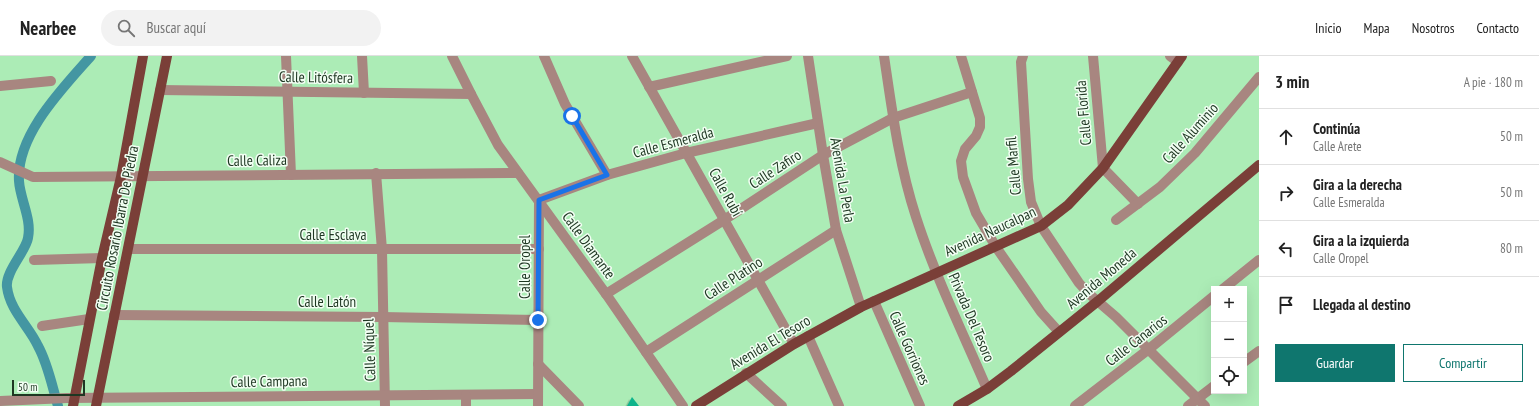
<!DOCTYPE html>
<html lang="es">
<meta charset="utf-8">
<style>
:root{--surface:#fff;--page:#f2f2f2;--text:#222;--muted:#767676;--line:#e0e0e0;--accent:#0f766e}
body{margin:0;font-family:"PT Sans Narrow",sans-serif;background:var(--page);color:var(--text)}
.controls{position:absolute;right:12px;bottom:12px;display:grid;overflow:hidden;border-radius:0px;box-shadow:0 4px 16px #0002}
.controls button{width:36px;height:36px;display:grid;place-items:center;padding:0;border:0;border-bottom:1px solid var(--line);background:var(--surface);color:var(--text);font:20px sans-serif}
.scale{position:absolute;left:12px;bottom:10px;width:73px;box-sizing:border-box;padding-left:4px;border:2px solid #1e3722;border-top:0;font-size:11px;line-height:14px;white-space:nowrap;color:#1e3722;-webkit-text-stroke:3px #f2fef3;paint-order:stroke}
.stop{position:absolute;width:12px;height:12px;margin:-9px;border:3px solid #1a73e8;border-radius:50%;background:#fff}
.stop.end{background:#1a73e8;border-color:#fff;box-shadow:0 1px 4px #0008}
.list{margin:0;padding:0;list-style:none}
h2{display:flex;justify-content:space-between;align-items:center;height:52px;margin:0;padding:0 16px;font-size:17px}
h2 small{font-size:13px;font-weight:400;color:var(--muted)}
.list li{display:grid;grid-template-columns:26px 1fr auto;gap:12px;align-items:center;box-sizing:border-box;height:56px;padding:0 16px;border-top:1px solid var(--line)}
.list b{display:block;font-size:15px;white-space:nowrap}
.list p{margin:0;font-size:13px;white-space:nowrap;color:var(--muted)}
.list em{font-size:13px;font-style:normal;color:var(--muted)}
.actions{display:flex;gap:8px;padding:12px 16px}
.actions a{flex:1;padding:9px 0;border:1px solid var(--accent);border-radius:0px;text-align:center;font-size:14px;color:var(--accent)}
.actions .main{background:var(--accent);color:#fff}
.icon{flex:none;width:22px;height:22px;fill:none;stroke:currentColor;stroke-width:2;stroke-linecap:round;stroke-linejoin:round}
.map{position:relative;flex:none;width:1259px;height:350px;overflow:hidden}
header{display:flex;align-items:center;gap:24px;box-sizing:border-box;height:56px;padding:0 20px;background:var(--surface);border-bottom:1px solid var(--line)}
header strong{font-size:19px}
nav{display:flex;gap:22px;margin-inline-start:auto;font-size:14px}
.search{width:280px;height:36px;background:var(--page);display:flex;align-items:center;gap:10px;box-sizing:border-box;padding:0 14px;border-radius:22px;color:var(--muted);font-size:15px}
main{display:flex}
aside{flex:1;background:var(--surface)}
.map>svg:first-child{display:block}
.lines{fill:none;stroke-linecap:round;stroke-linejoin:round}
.canal{stroke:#4496a2;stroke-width:10}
.building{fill:#0eb48b;filter:url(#shadow)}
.minor{stroke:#a88680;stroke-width:10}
.major{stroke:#7a3f38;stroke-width:10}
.route{stroke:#1a73e8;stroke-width:5}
.labels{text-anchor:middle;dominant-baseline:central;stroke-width:3;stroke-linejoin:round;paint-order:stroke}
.street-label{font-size:15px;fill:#1e3722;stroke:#f2fef3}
</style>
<header>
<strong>Nearbee</strong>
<div class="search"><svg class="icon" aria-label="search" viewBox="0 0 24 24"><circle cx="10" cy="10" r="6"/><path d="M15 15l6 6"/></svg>Buscar aquí</div>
<nav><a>Inicio</a><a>Mapa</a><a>Nosotros</a><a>Contacto</a></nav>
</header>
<main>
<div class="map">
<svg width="1259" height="350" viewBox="0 0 1259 350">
<defs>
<filter id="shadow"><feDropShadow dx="-2.5" dy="2.5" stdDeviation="0" flood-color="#0004"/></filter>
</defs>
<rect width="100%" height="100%" fill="#acecb6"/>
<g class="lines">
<!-- canal -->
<path class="canal" d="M58,350C52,330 48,308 38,290C29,270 10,255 7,231C5,216 26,195 28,182C32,163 20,143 19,125C16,79 63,32 91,0"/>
</g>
<!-- building -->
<polygon class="building" points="632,341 639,350 627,350"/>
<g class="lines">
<!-- minor -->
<g class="minor">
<polyline points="286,0 291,119"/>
<polyline points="362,0 364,37"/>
<polyline points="452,0 471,38 498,89 606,238 683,350"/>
<polyline points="544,0 565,48 607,119"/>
<polyline points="632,0 794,288"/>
<polyline points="808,0 823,99 836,174 861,251"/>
<path d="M884,0C892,54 899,109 916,161C935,220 963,277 987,333"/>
<polyline points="961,0 980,62 980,71 976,80 965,93 961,105 963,121 976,157 996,191 1041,256 1059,276"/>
<polyline points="1023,0 1021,6 1028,123 1031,146 1041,170 1079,227 1088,237 1116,261 1205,350"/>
<polyline points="1093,0 1103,112 1138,148"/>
<polyline points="1170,0 1178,6"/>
<polyline points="0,30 51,25"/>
<polyline points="649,31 787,0"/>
<polyline points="160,34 471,38"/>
<polyline points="0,106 33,121 518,117"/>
<polyline points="376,117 382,194 385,350"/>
<polyline points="1116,164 1160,131 1195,97 1259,21"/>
<polyline points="128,193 539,193"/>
<polyline points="34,204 102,202"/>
<polyline points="1223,233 1259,204"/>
<polyline points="606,238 724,164 823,99 893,62 972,36"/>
<polyline points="874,245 920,350"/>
<polyline points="114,259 383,261 538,264"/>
<polyline points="42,270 89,263"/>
<polyline points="808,280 839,350"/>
<polyline points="646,296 836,174"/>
<polyline points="1244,306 1259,295"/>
<polyline points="538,308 579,350"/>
<polyline points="746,317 782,350"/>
<polyline points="0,345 67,342 538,338"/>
<polyline points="466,350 466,339"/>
<polyline points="538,350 539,144 607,119 686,97 818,67"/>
<polyline points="1075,350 1149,293 1214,240"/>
<polyline points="1188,350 1214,330"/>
</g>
<!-- major -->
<g class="major">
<polyline points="73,350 102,202 121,121 143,0"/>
<polyline points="96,350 167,0"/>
<polyline points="696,350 794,288 861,251 1041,170 1068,149 1103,112 1182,0"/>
<polyline points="958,350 987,333 1011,315 1098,245 1259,109"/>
</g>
</g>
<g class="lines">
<!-- route -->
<polyline class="route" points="538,264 539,144 607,119 572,60"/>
</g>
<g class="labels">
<!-- street labels -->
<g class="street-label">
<text transform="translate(316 21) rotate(1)">Calle Litósfera</text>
<text transform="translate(1083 57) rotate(-95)">Calle Florida</text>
<text transform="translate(1190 77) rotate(-48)">Calle Aluminio</text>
<text transform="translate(673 86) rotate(-15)">Calle Esmeralda</text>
<text transform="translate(257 104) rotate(-1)">Calle Caliza</text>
<text transform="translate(1013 110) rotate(-95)">Calle Marfil</text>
<text transform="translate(775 113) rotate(-33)">Calle Zafiro</text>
<text transform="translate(843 124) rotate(80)">Avenida La Perla</text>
<text transform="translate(726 136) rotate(61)">Calle Rubí</text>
<text transform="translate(117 172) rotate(-79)">Circuito Rosario Ibarra De Piedra</text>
<text transform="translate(990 175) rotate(-25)">Avenida Naucalpan</text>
<text x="333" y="178">Calle Esclava</text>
<text transform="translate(589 189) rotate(54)">Calle Diamante</text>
<text transform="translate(524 211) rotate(-90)">Calle Oropel</text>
<text transform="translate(733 222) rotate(-33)">Calle Platino</text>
<text transform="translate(1101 222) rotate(-40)">Avenida Moneda</text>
<text x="327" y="245">Calle Latón</text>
<text transform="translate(972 261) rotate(67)">Privada Del Tesoro</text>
<text transform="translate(1136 284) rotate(-38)">Calle Canarios</text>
<text transform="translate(770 286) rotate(-31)">Avenida El Tesoro</text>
<text transform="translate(910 292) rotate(66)">Calle Gorriones</text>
<text transform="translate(369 294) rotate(-92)">Calle Níquel</text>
<text transform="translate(269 325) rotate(-1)">Calle Campana</text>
</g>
</g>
</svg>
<div class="controls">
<button>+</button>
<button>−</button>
<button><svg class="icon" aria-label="locate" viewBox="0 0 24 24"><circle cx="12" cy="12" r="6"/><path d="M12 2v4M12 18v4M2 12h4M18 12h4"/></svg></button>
</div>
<div class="scale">50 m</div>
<div class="stop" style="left:572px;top:60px"></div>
<div class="stop end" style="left:538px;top:264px"></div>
</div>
<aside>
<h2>3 min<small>A pie · 180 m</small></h2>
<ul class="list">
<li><svg class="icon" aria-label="ahead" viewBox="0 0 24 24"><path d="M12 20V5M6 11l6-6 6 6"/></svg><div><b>Continúa</b><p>Calle Arete</p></div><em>50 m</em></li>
<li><svg class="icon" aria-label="right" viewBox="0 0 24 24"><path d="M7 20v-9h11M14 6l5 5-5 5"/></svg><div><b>Gira a la derecha</b><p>Calle Esmeralda</p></div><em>50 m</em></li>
<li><svg class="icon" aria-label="left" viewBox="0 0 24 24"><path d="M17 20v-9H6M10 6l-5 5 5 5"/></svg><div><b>Gira a la izquierda</b><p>Calle Oropel</p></div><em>80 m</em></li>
<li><svg class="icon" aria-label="arrive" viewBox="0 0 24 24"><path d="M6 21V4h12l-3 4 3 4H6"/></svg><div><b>Llegada al destino</b></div></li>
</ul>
<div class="actions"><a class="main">Guardar</a><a>Compartir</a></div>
</aside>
</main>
